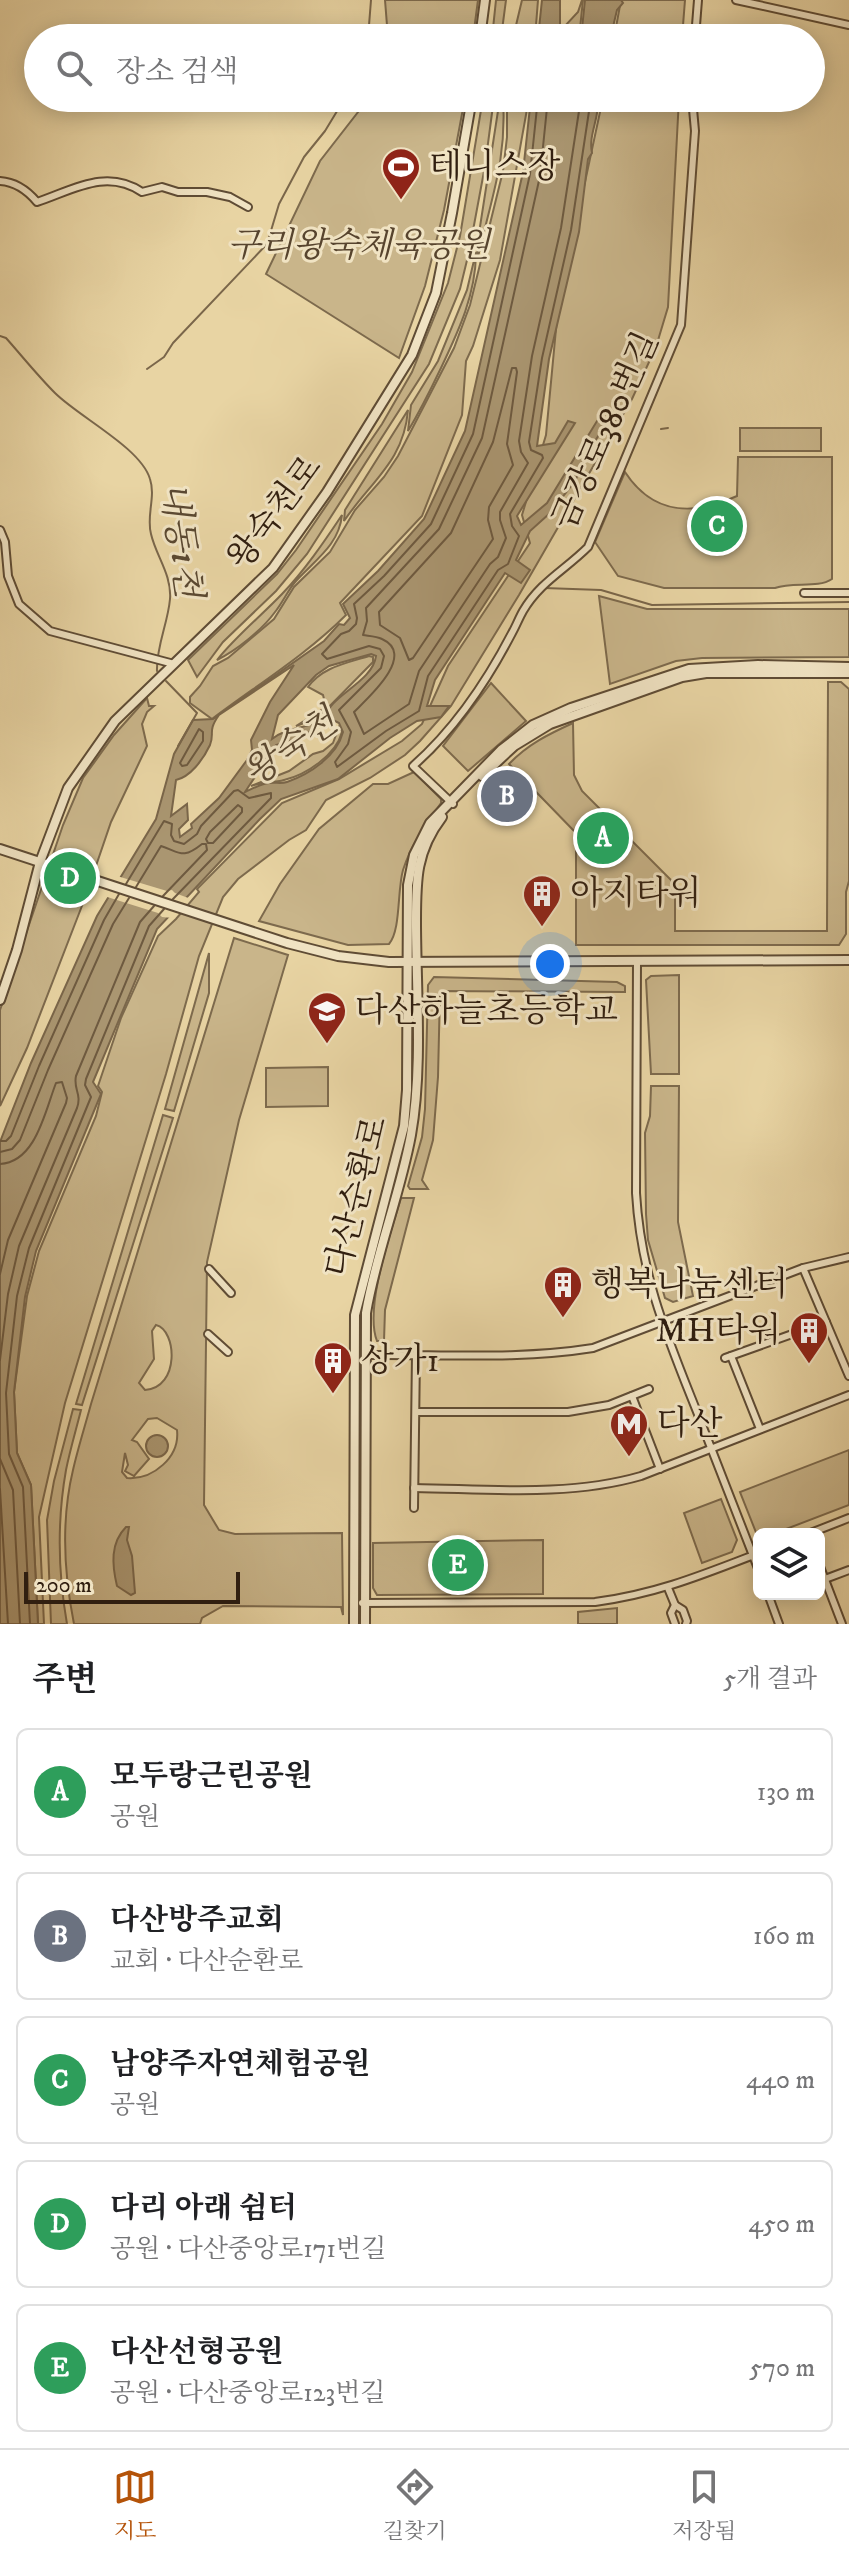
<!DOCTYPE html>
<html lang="ko">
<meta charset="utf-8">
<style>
:root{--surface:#fff;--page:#f6f6f6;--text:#202124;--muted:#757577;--line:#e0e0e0;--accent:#b45309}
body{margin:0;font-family:"IM FELL DW Pica","Noto Serif KR",serif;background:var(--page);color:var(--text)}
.controls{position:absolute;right:24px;bottom:24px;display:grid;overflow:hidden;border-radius:12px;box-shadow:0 4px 20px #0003}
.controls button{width:72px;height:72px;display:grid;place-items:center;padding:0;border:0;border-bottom:2px solid var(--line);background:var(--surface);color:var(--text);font:40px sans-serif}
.scale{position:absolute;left:24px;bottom:20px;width:216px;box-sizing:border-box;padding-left:8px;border:4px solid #311f10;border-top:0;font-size:22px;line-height:28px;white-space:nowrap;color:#311f10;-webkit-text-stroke:6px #f0e3c3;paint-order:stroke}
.you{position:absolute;left:550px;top:964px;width:28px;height:28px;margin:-20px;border:6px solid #fff;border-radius:50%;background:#1a73e8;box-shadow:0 0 0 12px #1a73e833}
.badge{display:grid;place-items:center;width:52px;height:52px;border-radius:50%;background:var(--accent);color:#fff;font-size:26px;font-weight:700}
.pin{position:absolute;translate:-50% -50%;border:4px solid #fff;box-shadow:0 2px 8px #0006}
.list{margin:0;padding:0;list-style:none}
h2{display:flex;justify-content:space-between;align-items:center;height:104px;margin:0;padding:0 32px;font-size:34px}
h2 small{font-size:26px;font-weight:400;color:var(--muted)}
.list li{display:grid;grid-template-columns:52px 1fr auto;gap:24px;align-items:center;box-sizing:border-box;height:128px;margin:0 16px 16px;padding:0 16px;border:2px solid var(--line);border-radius:12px}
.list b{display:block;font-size:30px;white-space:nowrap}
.list p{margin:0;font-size:26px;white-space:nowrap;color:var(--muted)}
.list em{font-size:26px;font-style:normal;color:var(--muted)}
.icon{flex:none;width:44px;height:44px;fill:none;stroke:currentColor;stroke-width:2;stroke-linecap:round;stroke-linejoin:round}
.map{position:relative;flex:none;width:849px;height:1624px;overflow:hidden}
.search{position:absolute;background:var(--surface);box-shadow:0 4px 20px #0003;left:24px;right:24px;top:24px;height:88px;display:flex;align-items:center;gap:20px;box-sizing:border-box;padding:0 28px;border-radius:44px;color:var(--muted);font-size:30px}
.sheet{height:824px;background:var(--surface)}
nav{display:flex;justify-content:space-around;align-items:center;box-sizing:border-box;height:112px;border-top:2px solid var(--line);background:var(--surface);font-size:22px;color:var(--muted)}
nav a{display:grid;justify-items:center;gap:4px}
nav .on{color:var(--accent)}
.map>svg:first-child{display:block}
.green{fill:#c9b58a;stroke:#7d6a4d;stroke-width:2;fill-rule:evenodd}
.water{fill:#aa9671;stroke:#7a664a;stroke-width:2;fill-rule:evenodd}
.pier{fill:#e8d4a3}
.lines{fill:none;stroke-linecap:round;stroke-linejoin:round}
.shore{stroke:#6e5a40;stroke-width:2}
.stream{stroke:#7a664a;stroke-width:2}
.minor-casing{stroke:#5f4c35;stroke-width:10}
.tertiary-casing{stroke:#5f4c35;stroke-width:12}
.minor{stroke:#f0e3c3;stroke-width:6}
.tertiary{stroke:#f0e3c3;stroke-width:8}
.labels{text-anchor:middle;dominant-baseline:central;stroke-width:6;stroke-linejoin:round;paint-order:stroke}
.poi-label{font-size:34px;fill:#311f10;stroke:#f0e3c3;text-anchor:start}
.park-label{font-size:34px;font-style:italic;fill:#57442e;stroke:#f0e3c3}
.street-label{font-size:34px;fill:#311f10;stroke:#f0e3c3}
.water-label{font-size:36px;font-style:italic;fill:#5b4932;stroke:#f0e3c3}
</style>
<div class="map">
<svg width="849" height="1624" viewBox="0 0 849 1624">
<rect width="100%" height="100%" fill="#e8d4a3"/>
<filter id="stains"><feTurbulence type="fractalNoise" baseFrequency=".0025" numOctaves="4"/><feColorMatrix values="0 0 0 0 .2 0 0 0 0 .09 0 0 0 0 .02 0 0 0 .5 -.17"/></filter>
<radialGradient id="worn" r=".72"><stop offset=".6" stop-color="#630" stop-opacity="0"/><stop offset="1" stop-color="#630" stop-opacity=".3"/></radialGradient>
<!-- green -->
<g class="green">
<polygon points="385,0 478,0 473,38 388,38"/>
<polygon points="496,0 506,0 501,38 492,38"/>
<polygon points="522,0 538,0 535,38 513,38"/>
<polygon points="582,0 583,0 579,38 564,38 563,28 578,12"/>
<polygon points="621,0 685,0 682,38 614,38"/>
<polygon points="369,98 465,98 444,210 425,286 399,358 266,274 320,161"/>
<polygon points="483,98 494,98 485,166 469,252 460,289 429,364 307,554 276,591 223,642 197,677 188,660 277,574 296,550 382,424 412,372 448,283 460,236"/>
<path d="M500,98H503C507,161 491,198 478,257L477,246Z"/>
<path d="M507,98H529L500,260L473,346L466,361L462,415L422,516L340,603L346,615C306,655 257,685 212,719L190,703V697L200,686L213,666L228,658L274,619L294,587L330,552L355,510L384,477L398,456L454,348L470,305L503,171L507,137Z"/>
<polygon points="603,98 679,98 668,307 656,347 632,399 519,595 451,706 420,741 405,755 370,778 326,800 306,830 289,840 238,879 223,897 199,956 166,1074 65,1403 39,1517 44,1624 38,1624 31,1485 17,1453 14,1392 27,1296 39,1251 96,1116 102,1092 98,1086 121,1018 158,936 176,919 199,892 197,889 282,803 339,779 402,741 422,724 448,666 530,543 522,515 546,435 558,308"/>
<path d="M476,252C476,295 458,332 440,370C430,391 420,411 408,431L411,405L438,361L467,290Z"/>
<path d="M408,410C404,461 371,481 344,521L345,510Z"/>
<rect x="740" y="428" width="81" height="23"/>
<path d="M738,457H832V579C817,589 793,581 775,588H664L618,576L595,542L625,472C653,515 694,516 737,496Z"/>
<path d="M342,515C339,545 315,560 296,581C288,590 283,602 275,612C262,630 237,650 217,660C236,636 261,616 282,594C305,570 324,542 342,515Z"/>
<polygon points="599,596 647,609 849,609 849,657 702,658 676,661 610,684"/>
<path d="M369,656L373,657V662L318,718L296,726L326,707L323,695L308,687C322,667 347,663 369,656Z"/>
<path d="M828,682H841L849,689V881L846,892V934L839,945H576V833L509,764C528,744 549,734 573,723L574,775L582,791L671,880L675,895V931H827Z"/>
<polygon points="491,683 526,721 468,771 443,746"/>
<polygon points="147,698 149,706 154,706 147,712 142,724 147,746 111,822 85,898 27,1048 0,1106 0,1010 63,825 83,778 114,735"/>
<path d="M339,727L342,732C336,755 306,775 284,780C273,783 262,782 251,786L289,771L313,754L323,751L333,743Z"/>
<path d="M414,772L441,799V803C426,824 411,845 403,870C397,891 401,930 389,944L348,945L259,921L280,884L319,829L373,784H388Z"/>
<path d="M234,938L288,955L239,1120L207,1262L204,1505L219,1530L235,1534L342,1533L343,1615L341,1607L223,1606L202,1618L200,1624H74C64,1574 61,1520 73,1470C78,1448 85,1426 91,1404ZM156,1325C177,1330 180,1388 145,1390L139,1383L154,1359L152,1331ZM157,1418L177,1430C180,1457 153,1480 127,1478L122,1472L125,1453L128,1465L125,1471L134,1476L149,1459L137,1442L132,1440L148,1419Z"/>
<polygon points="209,953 209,993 174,1111 165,1109"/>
<polygon points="679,975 679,1074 651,1074 646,980 651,976"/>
<polygon points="434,977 617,982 625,986 625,992 440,991 438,1077 433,1140 422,1180 428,1189 410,1189 408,1186 422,1137 425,1109 428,985"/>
<polygon points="328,1067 328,1106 266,1107 266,1068"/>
<polygon points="651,1086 679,1086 678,1222 693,1296 673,1302 665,1298 648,1240 646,1214 645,1133 650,1116"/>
<polygon points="163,1115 173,1118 82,1405 76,1404"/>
<path d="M401,1198H414L385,1310L384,1341H377C364,1308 391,1232 401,1198Z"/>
<path d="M73,1409L81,1410C76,1430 70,1450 66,1470C57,1521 58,1573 67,1624H51L47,1520L54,1481Z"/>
<polygon points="849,1450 849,1505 773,1534 759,1534 759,1540 740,1492"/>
<polygon points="721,1499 737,1540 732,1552 702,1563 684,1513"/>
<polygon points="543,1540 543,1594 377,1595 373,1588 373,1543"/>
<polygon points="617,1608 617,1624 578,1624 578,1612"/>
</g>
<!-- water -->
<g class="water">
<polygon points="542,0 560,0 560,38 538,38"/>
<polygon points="585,0 621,0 623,3 617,10 613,27 608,30 606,38 581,38"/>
<path d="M531,98H598C600,117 588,135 592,153L588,159L579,232L549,359L537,446L555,443L568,421L575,423L517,516L521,525L547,503L597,421L606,418L618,420L615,427L603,429L591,447L575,481L550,513L530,531L516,560L530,570L521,583L505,573L435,680L427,706H449L441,717L417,721L390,738L338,779L281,799L260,819L157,929L93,1082L101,1094L36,1251L25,1297L14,1392L17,1453L31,1485L38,1624H0V1142L31,1063L97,916L156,819L174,754L193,720L213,719L324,641L339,624L344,625L350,618L343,604L378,571L424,519L465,431L523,172ZM371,654L376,656C373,678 344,690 331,706C330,707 326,717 325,718C307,730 290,725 272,739L278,715L316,675L329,666ZM294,665L270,702L251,740L252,750L247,760L219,798L191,824L192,828L180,837L179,829L188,820L187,804L171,816L176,780C190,777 203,760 210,745C215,732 207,732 219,715ZM333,720L339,723L343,732C337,756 310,774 287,782C281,784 275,782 269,783C260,784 252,789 245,792L276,745L300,738L327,721Z"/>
<circle cx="157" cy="1446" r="11"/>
<path d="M126,1527H129L127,1540L132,1556L135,1593L131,1595L117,1586C112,1565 110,1543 126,1527Z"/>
</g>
<!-- pier -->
<polygon class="pier" points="117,876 167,891 172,890 175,893 191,899 173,918 162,917 158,913 104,896"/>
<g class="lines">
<!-- shore -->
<g class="shore">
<polyline points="538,98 530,174 473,434 431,524 384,576 354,604 357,618 356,624 349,631 341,634 322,654 327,659 369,646 380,649 384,656 381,668 339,710 351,732 348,744 335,762 337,767 386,731 419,711 428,676 498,570 508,564 519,536 512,526 510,514 543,458 542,455 531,450 529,442 542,358 571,230 591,98"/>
<path d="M548,98L540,176L482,438L439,529L366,608L367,621L363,635C369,636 376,636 382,639C417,655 368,698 354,712L364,734L409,704L419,671L490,564L498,557L506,538L500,520V512L528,463L521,452L519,441L532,356L561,228L581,98"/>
<polygon points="512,368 516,368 517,372 507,444 513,465 489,507 488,520 493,539 413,658 409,660 400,638 380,625 379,612 451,533 493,442"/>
<polygon points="199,729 203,732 203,741 187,765 182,766 180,763"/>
<polygon points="238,805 242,808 242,812 213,843 208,843 206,839 210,832"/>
<polyline points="126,884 164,821 172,824 171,835 174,841 184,844 197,834 201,826 234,791 238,790 249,798 271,793 271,798 173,899"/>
<path d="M136,887L161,846C180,852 182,860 202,844H206L207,850L163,896"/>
<polyline points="0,1141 6,1141 11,1136 39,1066 104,920 119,894"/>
<polyline points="0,1152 12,1149 20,1140 48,1070 113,924 129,898"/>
<path d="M0,1164C36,1162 45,1111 56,1083L62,1082L67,1098L66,1103L8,1240L0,1274"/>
<path d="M0,1360L8,1294L19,1246L77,1108C82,1094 73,1089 76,1076L140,922L154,906"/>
<polyline points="0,1459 13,1490 20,1624"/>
<polyline points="0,1489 8,1624"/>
<polyline points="30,1624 23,1487 9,1454 6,1393 17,1296 29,1248 91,1097 85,1085 86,1079 149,926 164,909"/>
</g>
<!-- stream -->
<g class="stream">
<polyline points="368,38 371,0"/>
<path d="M0,336L6,338C22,356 38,376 55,393C79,417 141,448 150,479C156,497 146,516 151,534C156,556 172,575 170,599C168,623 156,647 157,671"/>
<polyline points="147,369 164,357 173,343 267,244 279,204 304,157 325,131 345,98"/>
<polyline points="661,429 668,428"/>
<polyline points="544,588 601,590 652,605 849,602"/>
<polyline points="166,681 197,713 178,746"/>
</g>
<defs>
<g id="minor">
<polyline points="736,0 849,25"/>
<polyline points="695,38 698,0"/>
<path d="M0,181C16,182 27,190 37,202C73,190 106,168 142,192L162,187L178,192H207L230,197L248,207"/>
<polyline points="0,530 5,542 8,576 19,604 50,631 174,664"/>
<polyline points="804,593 849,593"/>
<path d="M453,804L413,766C455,729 486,683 512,633C516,626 519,618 523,611C540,582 565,570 588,547L681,325L695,131L692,98"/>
<path d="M637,962L636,1193C641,1278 668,1339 699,1417C719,1468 739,1520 759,1571"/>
<polyline points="803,1268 849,1376"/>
<polyline points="209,1269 231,1293"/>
<polyline points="208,1334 228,1352"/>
<path d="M365,1355C440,1354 518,1360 593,1348L803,1268L849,1257"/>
<polyline points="731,1356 760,1429"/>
<polyline points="725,1358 826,1322"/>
<polyline points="632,1396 660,1469"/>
<polyline points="417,1412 568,1412 609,1405 649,1389"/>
<path d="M414,1488C490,1489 568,1497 641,1476L849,1395"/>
<polyline points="414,1508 416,1354"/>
<polyline points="808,1534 849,1518"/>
<polyline points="819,1564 842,1624"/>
<polyline points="825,1579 849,1570"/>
<polyline points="668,1588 675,1605 683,1610 687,1621 686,1624"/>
<polyline points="768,1594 779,1624"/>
<path d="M362,1603L595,1602C656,1594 702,1575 759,1553"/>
<polyline points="675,1624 671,1613 675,1605"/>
</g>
<g id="tertiary">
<polyline points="480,38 485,0"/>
<polyline points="482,776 514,746 550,724 682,677 706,673 849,673"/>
<polyline points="0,849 287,943 338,956 389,962 849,960"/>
<polyline points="0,1000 17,950 40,862 68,788 115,721 273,568 327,492 412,355 436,293 452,213 472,98"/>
<polyline points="354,1624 355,1315 404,1126 407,1090 408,885 414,855 430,823 501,750 533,725 571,708 689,669 758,665 849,667"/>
<path d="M365,1624L366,1313C376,1253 400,1195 411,1135C423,1068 416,989 416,921C416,880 416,851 442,817"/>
</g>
</defs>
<!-- minor casing -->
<use href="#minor" class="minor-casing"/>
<!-- tertiary casing -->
<use href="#tertiary" class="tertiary-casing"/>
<!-- minor -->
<use href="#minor" class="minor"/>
<!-- tertiary -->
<use href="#tertiary" class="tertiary"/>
</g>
<!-- icons -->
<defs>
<symbol id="stadium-pin" viewBox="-11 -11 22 30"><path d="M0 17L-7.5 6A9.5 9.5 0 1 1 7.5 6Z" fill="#8f2418" stroke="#f0e3c3"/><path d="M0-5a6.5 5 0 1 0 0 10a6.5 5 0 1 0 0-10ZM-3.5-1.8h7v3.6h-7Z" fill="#fff"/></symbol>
<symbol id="building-pin" viewBox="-11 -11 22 30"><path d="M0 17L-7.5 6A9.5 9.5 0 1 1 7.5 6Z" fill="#8f2418" stroke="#f0e3c3"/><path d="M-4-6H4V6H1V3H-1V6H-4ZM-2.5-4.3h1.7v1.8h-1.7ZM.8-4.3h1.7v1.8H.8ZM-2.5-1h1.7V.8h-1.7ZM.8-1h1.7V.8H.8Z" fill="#fff"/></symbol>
<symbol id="school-pin" viewBox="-11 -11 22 30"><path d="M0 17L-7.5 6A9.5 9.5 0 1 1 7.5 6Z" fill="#8f2418" stroke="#f0e3c3"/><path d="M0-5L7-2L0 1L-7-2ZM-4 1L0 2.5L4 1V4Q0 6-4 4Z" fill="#fff"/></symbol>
<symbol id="metro-pin" viewBox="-11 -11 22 30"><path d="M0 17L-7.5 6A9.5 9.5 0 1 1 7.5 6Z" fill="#8f2418" stroke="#f0e3c3"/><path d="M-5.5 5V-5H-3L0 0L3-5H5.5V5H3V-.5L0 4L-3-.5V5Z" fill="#fff"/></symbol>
</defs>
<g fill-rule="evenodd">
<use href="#stadium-pin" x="379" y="145" width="44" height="60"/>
<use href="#building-pin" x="520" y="872" width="44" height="60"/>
<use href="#school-pin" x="305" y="989" width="44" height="60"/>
<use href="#building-pin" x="541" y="1263" width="44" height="60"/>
<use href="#building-pin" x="787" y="1309" width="44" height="60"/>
<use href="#building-pin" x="311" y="1339" width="44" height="60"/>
<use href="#metro-pin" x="607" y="1402" width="44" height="60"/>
</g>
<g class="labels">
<!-- poi labels -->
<g class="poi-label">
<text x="429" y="167">테니스장</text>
<text x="570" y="894">아지타워</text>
<text x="355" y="1011">다산하늘초등학교</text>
<text x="591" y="1285">행복나눔센터</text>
<text x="781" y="1331" text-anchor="end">MH타워</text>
<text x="361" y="1361">상가1</text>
<text x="657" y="1424">다산</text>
</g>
<!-- park labels -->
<g class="park-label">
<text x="359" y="246">구리왕숙체육공원</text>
</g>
<!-- street labels -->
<g class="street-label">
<text transform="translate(606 431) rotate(-66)">금강로380번길</text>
<text transform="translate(275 513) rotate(-53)">왕숙천로</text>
<text transform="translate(357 1197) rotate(-76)">다산순환로</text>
</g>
<!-- water labels -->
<g class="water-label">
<text transform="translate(180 540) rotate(82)">내동1천</text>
<text transform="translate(291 748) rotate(-35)">왕숙천</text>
</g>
</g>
<rect width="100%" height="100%" filter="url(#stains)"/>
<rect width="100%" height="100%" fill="url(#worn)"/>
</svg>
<div class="controls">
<button><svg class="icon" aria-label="layers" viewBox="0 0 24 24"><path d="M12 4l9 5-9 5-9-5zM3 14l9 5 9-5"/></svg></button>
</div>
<div class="scale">200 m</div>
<div class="you"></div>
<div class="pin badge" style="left:603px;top:838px;background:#2e9e5b">A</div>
<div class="pin badge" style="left:507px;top:796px;background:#6b7280">B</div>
<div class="pin badge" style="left:717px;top:526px;background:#2e9e5b">C</div>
<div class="pin badge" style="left:70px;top:878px;background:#2e9e5b">D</div>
<div class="pin badge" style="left:458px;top:1565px;background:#2e9e5b">E</div>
<div class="search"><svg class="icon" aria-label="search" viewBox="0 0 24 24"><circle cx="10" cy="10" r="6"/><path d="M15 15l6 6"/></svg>장소 검색</div>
</div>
<section class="sheet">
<h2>주변<small>5개 결과</small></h2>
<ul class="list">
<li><span class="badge" style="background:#2e9e5b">A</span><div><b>모두랑근린공원</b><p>공원</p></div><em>130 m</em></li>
<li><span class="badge" style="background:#6b7280">B</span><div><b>다산방주교회</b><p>교회 · 다산순환로</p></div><em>160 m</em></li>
<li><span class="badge" style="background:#2e9e5b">C</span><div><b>남양주자연체험공원</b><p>공원</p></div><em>440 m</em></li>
<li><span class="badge" style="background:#2e9e5b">D</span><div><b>다리 아래 쉼터</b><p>공원 · 다산중앙로171번길</p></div><em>450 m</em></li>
<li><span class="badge" style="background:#2e9e5b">E</span><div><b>다산선형공원</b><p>공원 · 다산중앙로123번길</p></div><em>570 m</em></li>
</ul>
</section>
<nav>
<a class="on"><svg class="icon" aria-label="map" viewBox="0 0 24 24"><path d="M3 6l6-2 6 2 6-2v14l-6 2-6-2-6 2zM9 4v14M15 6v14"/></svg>지도</a>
<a><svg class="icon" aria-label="directions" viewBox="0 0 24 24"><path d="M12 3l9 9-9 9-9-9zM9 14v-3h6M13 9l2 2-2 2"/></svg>길찾기</a>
<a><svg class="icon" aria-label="saved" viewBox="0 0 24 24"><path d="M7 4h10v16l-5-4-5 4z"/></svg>저장됨</a>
</nav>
